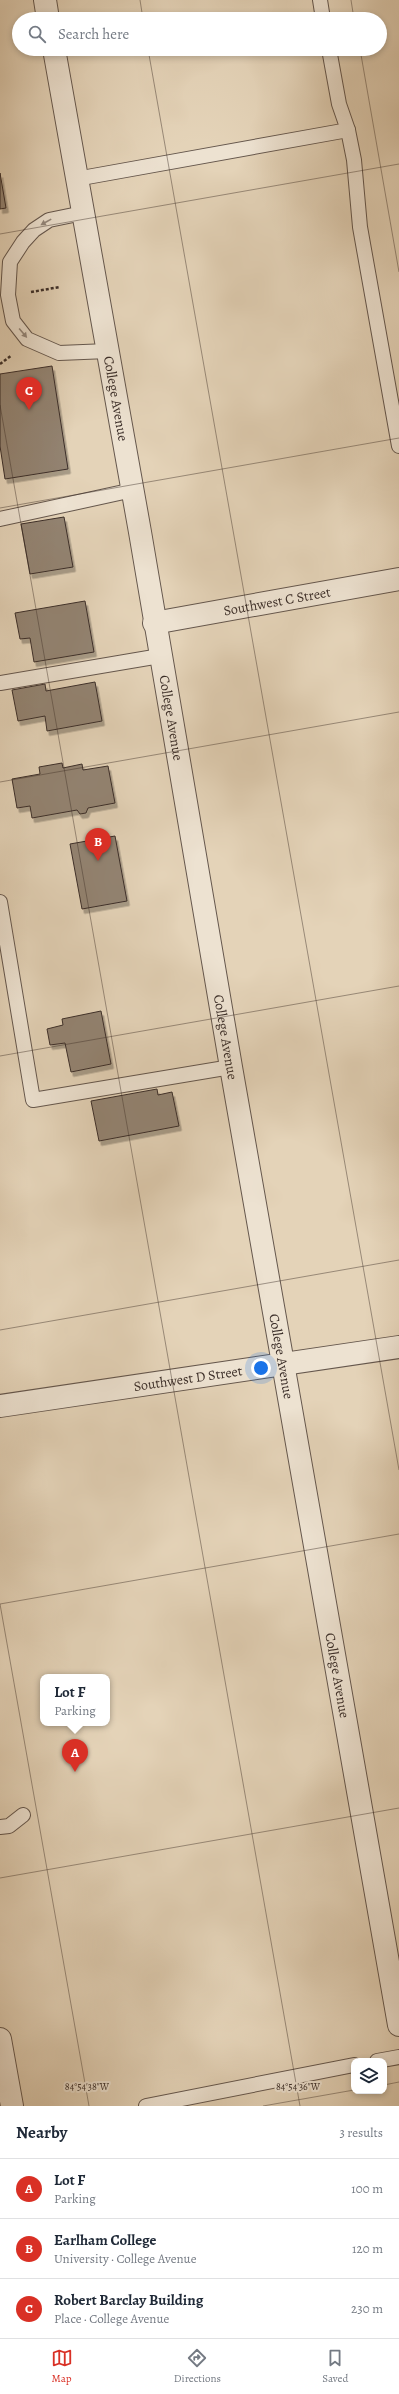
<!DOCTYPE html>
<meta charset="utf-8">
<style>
:root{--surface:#fff;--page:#f2f2f3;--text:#1f2937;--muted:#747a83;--line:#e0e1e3;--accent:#d93025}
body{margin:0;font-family:Alegreya,serif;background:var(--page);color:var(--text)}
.controls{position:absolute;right:12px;bottom:12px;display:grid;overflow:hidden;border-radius:8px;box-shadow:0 2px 6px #0003}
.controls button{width:36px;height:36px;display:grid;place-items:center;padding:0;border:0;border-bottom:1px solid var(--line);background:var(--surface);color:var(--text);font:20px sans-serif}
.you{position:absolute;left:261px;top:1368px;width:14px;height:14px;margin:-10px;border:3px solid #fff;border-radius:50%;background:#1a73e8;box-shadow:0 0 0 6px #1a73e833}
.badge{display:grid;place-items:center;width:26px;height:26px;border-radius:50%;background:var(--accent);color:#fff;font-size:13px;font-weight:700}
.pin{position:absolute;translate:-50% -33px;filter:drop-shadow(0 1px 2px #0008)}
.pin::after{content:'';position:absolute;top:21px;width:14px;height:12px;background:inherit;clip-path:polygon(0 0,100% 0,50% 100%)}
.popup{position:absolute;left:40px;top:1674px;width:70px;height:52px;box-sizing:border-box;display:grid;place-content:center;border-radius:8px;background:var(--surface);filter:drop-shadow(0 1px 3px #0005);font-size:13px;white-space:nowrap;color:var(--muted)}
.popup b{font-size:15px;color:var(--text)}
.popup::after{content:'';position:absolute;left:50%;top:100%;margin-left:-8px;border:8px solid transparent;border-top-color:var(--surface)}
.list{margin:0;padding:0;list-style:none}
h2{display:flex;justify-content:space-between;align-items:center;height:52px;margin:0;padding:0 16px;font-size:17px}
h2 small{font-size:13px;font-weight:400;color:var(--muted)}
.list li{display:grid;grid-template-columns:26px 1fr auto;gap:12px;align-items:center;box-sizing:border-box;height:60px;padding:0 16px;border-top:1px solid var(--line)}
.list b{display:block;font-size:15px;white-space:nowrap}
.list p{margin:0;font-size:13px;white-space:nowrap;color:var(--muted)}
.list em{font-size:13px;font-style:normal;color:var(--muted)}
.icon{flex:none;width:22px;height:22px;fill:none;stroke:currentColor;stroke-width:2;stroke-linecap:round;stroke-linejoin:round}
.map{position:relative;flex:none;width:399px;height:2106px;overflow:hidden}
.search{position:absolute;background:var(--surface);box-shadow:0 2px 6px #0003;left:12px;right:12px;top:12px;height:44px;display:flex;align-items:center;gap:10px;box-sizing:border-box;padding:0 14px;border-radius:22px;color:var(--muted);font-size:15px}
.sheet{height:232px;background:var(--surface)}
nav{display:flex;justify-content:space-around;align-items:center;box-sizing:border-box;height:56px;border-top:1px solid var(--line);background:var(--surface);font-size:11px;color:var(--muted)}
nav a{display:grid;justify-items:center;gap:2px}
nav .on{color:var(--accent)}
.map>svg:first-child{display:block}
.building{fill:#938473;stroke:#3b2e29;filter:url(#shadow)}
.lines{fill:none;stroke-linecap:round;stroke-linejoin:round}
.service-casing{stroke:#65574d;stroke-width:16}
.minor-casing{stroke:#65574d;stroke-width:24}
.path{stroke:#3b2e29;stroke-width:2.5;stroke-dasharray:3 2;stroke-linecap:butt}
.service{stroke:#ede2d1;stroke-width:14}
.minor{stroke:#ede2d1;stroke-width:22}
.oneway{fill:#94887d}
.ticks{fill:none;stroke:#3b2e29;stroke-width:1;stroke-opacity:0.45}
.labels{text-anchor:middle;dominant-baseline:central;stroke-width:4;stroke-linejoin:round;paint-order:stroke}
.street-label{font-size:14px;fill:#3b2e29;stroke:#ede2d1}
.ticks-label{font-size:10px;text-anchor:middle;fill:#3b2e29;stroke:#ede2d1;stroke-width:4;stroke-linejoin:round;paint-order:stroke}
</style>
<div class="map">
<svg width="399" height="2106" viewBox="0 0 399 2106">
<defs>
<filter id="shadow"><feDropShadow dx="2.5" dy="4.5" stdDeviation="0" flood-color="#0004"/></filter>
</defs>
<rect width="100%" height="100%" fill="#e4d3b8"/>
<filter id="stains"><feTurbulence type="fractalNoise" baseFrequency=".005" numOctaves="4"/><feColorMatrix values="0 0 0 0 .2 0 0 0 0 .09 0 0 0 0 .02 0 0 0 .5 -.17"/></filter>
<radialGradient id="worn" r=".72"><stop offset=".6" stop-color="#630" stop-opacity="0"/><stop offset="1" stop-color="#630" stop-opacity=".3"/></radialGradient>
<!-- building -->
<g class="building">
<polygon points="0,173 6,208 0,209"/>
<polygon points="52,366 68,469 5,479 0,446 0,374"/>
<polygon points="64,517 73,567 30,574 21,524"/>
<polygon points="85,601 94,652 34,662 30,638 20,639 15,613"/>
<polygon points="95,682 102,721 47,731 45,716 18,721 12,690 45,684 46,691"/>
<polygon points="62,763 63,768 82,764 83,770 108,766 115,803 88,808 86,813 80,814 77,810 32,818 30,806 17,808 12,779 40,774 39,767"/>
<polygon points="115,836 127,901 82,909 70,844"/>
<polygon points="101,1011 111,1064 71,1072 65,1043 50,1045 47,1029 63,1025 62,1019"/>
<polygon points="157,1089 158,1095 172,1092 179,1126 99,1141 91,1101"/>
</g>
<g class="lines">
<defs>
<g id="service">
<polyline points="320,0 323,19"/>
<polyline points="329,49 339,104 348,130 354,160 360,227 399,446"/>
<polyline points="76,179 348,130"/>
<polyline points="83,213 49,220 34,230 23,242 10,262 8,295 13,321 27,339 59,353 108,351"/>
<polyline points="0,519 133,490"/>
<polyline points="0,683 160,656"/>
<polyline points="0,902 33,1100 231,1067"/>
<polyline points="0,1827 9,1826 23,1815"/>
<polyline points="377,2061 399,2057"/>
<polyline points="146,2106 354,2065"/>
</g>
<g id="minor">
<polyline points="45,0 48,19"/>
<path id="s1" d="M54,49L140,532L231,1067L399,2025"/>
<path id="s2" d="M154,623L399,579"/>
<path id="s3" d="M0,1406L399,1347"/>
<polyline points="0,2039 12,2106"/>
</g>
</defs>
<!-- service casing -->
<use href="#service" class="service-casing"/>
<!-- minor casing -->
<use href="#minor" class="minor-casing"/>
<!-- path -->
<g class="path">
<polyline points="31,292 60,287"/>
<polyline points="0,364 12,355"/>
</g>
<!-- service -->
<use href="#service" class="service"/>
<!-- minor -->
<use href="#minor" class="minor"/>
</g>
<!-- one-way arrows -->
<defs><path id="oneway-solid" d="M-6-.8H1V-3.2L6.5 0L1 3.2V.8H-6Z"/></defs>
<g class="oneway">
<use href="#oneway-solid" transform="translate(46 222) rotate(151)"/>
<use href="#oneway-solid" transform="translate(23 333) rotate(50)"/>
</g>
<!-- ticks -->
<path class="ticks" d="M140,0L143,19M351,0L354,19M148,49L399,1470M360,49L399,272M0,234L399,164M0,405L300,2106M0,508L399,438M0,782L399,712M0,1056L399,986M0,1330L399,1260M0,1604L89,2106M0,1604L399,1534M0,1878L399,1808M384,2085L399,2082M263,2106L354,2090"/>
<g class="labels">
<!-- street labels -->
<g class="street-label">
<text stroke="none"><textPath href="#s1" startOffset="355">College Avenue</textPath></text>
<text stroke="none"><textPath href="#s2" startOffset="125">Southwest C Street</textPath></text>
<text stroke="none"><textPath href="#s1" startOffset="679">College Avenue</textPath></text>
<text stroke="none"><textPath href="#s1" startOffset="1003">College Avenue</textPath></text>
<text stroke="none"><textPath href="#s1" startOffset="1327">College Avenue</textPath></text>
<text stroke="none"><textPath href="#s3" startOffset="190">Southwest D Street</textPath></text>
<text stroke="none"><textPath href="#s1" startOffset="1651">College Avenue</textPath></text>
</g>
</g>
<g class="ticks-label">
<text x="87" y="2090">84°54'38"W</text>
<text x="298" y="2090">84°54'36"W</text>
</g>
<rect width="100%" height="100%" filter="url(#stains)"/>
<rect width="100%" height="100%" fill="url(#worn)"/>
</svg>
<div class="controls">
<button><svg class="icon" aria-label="layers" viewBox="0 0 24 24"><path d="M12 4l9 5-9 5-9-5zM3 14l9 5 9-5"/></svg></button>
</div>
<div class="you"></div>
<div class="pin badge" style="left:75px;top:1772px">A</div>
<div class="popup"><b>Lot F</b>Parking</div>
<div class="pin badge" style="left:98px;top:861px">B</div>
<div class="pin badge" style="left:29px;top:410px">C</div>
<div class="search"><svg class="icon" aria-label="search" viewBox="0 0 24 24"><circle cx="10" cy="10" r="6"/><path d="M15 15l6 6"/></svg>Search here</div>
</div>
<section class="sheet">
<h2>Nearby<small>3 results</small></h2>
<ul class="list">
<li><span class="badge">A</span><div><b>Lot F</b><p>Parking</p></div><em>100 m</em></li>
<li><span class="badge">B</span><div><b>Earlham College</b><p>University · College Avenue</p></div><em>120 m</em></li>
<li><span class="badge">C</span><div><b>Robert Barclay Building</b><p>Place · College Avenue</p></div><em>230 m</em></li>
</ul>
</section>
<nav>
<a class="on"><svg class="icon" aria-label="map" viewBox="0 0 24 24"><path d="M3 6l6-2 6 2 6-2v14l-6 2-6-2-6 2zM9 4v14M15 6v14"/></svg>Map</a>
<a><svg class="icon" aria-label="directions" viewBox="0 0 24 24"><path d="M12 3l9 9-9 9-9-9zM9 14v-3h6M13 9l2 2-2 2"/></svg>Directions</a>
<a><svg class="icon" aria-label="saved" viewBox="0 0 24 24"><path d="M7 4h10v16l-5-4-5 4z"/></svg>Saved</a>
</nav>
